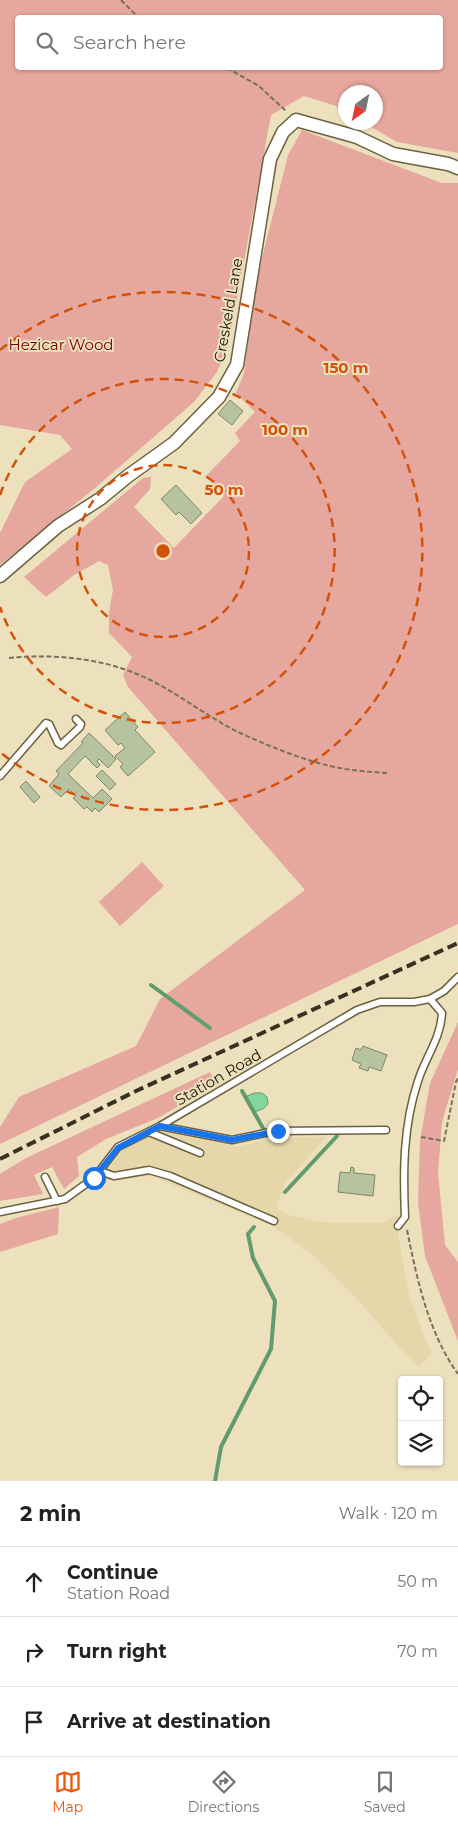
<!DOCTYPE html>
<meta charset="utf-8">
<style>
:root{--surface:#fff;--page:#f6f6f6;--text:#222;--muted:#767676;--line:#e0e0e0;--accent:#ea580c}
body{margin:0;font-family:Montserrat,sans-serif;background:var(--page);color:var(--text)}
.controls{position:absolute;right:15px;bottom:15px;display:grid;overflow:hidden;border-radius:5px;box-shadow:0 1px 4px #0004}
.controls button{width:45px;height:45px;display:grid;place-items:center;padding:0;border:0;border-bottom:1px solid var(--line);background:var(--surface);color:var(--text);font:25px sans-serif}
.compass{position:absolute;left:338px;top:85px;width:45px;height:45px;border-radius:50%;background:var(--surface);box-shadow:0 1px 4px #0004;rotate:213deg}
.stop{position:absolute;width:15px;height:15px;margin:-11px;border:4px solid #1a73e8;border-radius:50%;background:#fff}
.stop.end{background:#1a73e8;border-color:#fff;box-shadow:0 1px 5px #0008}
.list{margin:0;padding:0;list-style:none}
h2{display:flex;justify-content:space-between;align-items:center;height:65px;margin:0;padding:0 20px;font-size:21px}
h2 small{font-size:16px;font-weight:400;color:var(--muted)}
.list li{display:grid;grid-template-columns:32px 1fr auto;gap:15px;align-items:center;box-sizing:border-box;height:70px;padding:0 20px;border-top:1px solid var(--line)}
.list b{display:block;font-size:19px;white-space:nowrap}
.list p{margin:0;font-size:16px;white-space:nowrap;color:var(--muted)}
.list em{font-size:16px;font-style:normal;color:var(--muted)}
.icon{flex:none;width:28px;height:28px;fill:none;stroke:currentColor;stroke-width:2;stroke-linecap:round;stroke-linejoin:round}
.map{position:relative;flex:none;width:458px;height:1481px;overflow:hidden}
.search{position:absolute;background:var(--surface);box-shadow:0 1px 4px #0004;left:15px;right:15px;top:15px;height:55px;display:flex;align-items:center;gap:12px;box-sizing:border-box;padding:0 18px;border-radius:5px;color:var(--muted);font-size:19px}
.sheet{height:275px;background:var(--surface)}
nav{display:flex;justify-content:space-around;align-items:center;box-sizing:border-box;height:70px;border-top:1px solid var(--line);background:var(--surface);font-size:14px;color:var(--muted)}
nav a{display:grid;justify-items:center;gap:2px}
nav .on{color:var(--accent)}
.map>svg:first-child{display:block}
.built{fill:#e6d7ab}
.green{fill:#e5a79e;fill-rule:evenodd}
.water{fill:#81d59d;stroke:#629b70}
.lines{fill:none;stroke-linecap:round;stroke-linejoin:round}
.stream{stroke:#629b70;stroke-width:4}
.building{fill:#b7c3a0;stroke:#7d8867}
.service-casing{stroke:#6b6040;stroke-width:9}
.minor-casing{stroke:#6b6040;stroke-width:15}
.path{stroke:#7a715a;stroke-width:2;stroke-dasharray:5 2.5;stroke-linecap:butt}
.service{stroke:#fff;stroke-width:6}
.minor{stroke:#fff;stroke-width:12}
.rail{stroke:#373121;stroke-width:4;stroke-dasharray:10 5;stroke-linecap:butt}
.route{stroke:#1a73e8;stroke-width:6}
.ring{fill:none;stroke:#d3520b;stroke-width:2.5;stroke-dasharray:9 6}
.labels{text-anchor:middle;dominant-baseline:central;stroke-width:4;stroke-linejoin:round;paint-order:stroke}
.street-label{font-size:15px;fill:#181306;stroke:#ede0bc}
.park-label{font-size:15px;fill:#740000;stroke:#ede0bc}
.centre{fill:#d3520b;stroke:#ede0bc;stroke-width:2.5}
.ring-label{font-size:15px;text-anchor:middle;font-weight:bold;fill:#d3520b;stroke:#ede0bc;stroke-width:4;stroke-linejoin:round;paint-order:stroke}
</style>
<div class="map">
<svg width="458" height="1481" viewBox="0 0 458 1481">
<rect width="100%" height="100%" fill="#ede0bc"/>
<!-- built -->
<polygon class="built" points="160,1131 238,1147 263,1140 327,1136 287,1181 277,1203 278,1210 292,1216 321,1222 356,1223 383,1223 398,1214 398,1235 409,1294 423,1334 432,1353 419,1366 406,1355 358,1300 313,1255 273,1226 151,1176 117,1181 99,1179 124,1149"/>
<!-- green -->
<g class="green">
<path d="M0,0H458V153L397,142L364,123L376,122V92H346L345,112L336,106L304,96L271,115L229,343L217,372L194,402L95,488L0,565V533L25,482L72,449L60,435L0,425ZM18,18H440V68H18Z"/>
<polygon points="302,130 442,183 458,183 458,924 0,1144 0,1127 19,1097 136,1046 160,999 305,890 128,687 123,675 132,657 109,633 109,612 113,590 108,565 99,561 74,575 46,597 24,577 143,478 151,477 150,489 134,507 174,548 224,496 206,476 240,441 235,433 255,412 236,393 244,373 256,282 288,155"/>
<polygon points="142,862 164,886 120,926 99,902"/>
<polygon points="458,1022 458,1069 442,1122 438,1172 445,1245 458,1262 458,1341 425,1256 418,1203 420,1141 430,1083"/>
<polygon points="210,1072 216,1084 158,1118 106,1139 77,1157 79,1176 64,1189 52,1167 34,1175 43,1194 0,1201 0,1174 26,1158"/>
<polygon points="59,1207 58,1234 0,1252 0,1224 16,1218"/>
</g>
<!-- water -->
<polygon class="water" points="254,1093 262,1093 267,1097 268,1104 263,1109 254,1112 245,1097"/>
<g class="lines">
<!-- stream -->
<g class="stream">
<polyline points="151,985 210,1028"/>
<polyline points="242,1091 263,1128"/>
<polyline points="285,1192 337,1136"/>
<polyline points="215,1481 221,1447 271,1349 275,1301 253,1258 248,1234 254,1227"/>
</g>
</g>
<!-- building -->
<g class="building">
<polygon points="230,400 243,411 232,425 218,414"/>
<polygon points="176,485 202,513 191,524 179,512 176,515 161,499"/>
<polygon points="125,712 138,727 135,730 155,752 128,776 120,767 123,764 115,756 125,748 121,743 118,745 105,730"/>
<polygon points="89,733 116,759 108,768 99,759 97,761 100,765 97,768 85,756 68,774 93,798 102,789 112,799 99,812 95,808 92,812 87,807 84,809 73,798 76,796 69,789 61,797 49,786 59,774 56,771 83,743 81,742"/>
<polygon points="102,770 116,784 110,790 96,776"/>
<polygon points="26,781 40,797 34,803 20,787"/>
<polygon points="363,1046 387,1055 381,1071 369,1067 368,1071 359,1068 361,1064 352,1060 356,1048 361,1050"/>
<polygon points="351,1167 354,1168 354,1173 375,1175 373,1196 338,1192 340,1172 350,1173"/>
</g>
<g class="lines">
<defs>
<g id="service">
<polyline points="0,776 46,723 49,724 58,743 61,745 80,727 81,724 76,719"/>
<polyline points="160,1126 232,1140 275,1131 386,1130"/>
<polyline points="149,1132 200,1153"/>
<polyline points="100,1171 114,1176 149,1170 170,1176 274,1221"/>
<polyline points="45,1177 57,1201"/>
<polyline points="0,1212 65,1199 94,1178 118,1147 160,1126 357,1010 380,1002 414,1002 430,999 444,991 458,977"/>
<path d="M398,1226L405,1217C403,1172 403,1126 418,1081C425,1058 441,1038 442,1013L430,999"/>
</g>
<polyline id="minor" points="0,576 58,526 100,499 128,476 174,443 219,397 237,365 270,159 283,132 296,120 357,137 393,154 448,164 458,168"/>
</defs>
<!-- service casing -->
<use href="#service" class="service-casing"/>
<!-- minor casing -->
<use href="#minor" class="minor-casing"/>
<!-- path -->
<g class="path">
<polyline points="121,0 139,18"/>
<polyline points="227,68 259,86 287,112"/>
<path d="M9,658C58,653 112,659 156,683C184,698 210,718 238,732C271,747 309,763 345,769C359,771 373,772 387,773"/>
<polyline points="421,1137 444,1141 456,1082 458,1078"/>
<path d="M407,1230C417,1279 428,1332 458,1374"/>
</g>
<!-- service -->
<use href="#service" class="service"/>
<!-- minor -->
<use href="#minor" class="minor"/>
<!-- rail -->
<polyline class="rail" points="0,1159 136,1091 458,943"/>
</g>
<g class="lines">
<!-- route -->
<polyline class="route" points="94,1178 118,1148 160,1126 232,1140 278,1131"/>
</g>
<!-- distance rings -->
<g class="ring">
<circle cx="163" cy="551" r="86"/>
<path d="M0 495A172 172 0 1 1 0 607"/>
<path d="M0 350A259 259 0 1 1 0 752"/>
</g>
<g class="labels">
<!-- street labels -->
<g class="street-label">
<text transform="translate(228 310) rotate(-80)">Creskeld Lane</text>
<text transform="translate(218 1077) rotate(-30)">Station Road</text>
</g>
<!-- park labels -->
<g class="park-label">
<text x="61" y="344">Hezicar Wood</text>
</g>
</g>
<circle cx="163" cy="551" r="8" class="centre"/>
<g class="ring-label">
<text x="346" y="373">150 m</text>
<text x="285" y="435">100 m</text>
<text x="224" y="495">50 m</text>
</g>
</svg>
<div class="controls">
<button><svg class="icon" aria-label="locate" viewBox="0 0 24 24"><circle cx="12" cy="12" r="6"/><path d="M12 2v4M12 18v4M2 12h4M18 12h4"/></svg></button>
<button><svg class="icon" aria-label="layers" viewBox="0 0 24 24"><path d="M12 4l9 5-9 5-9-5zM3 14l9 5 9-5"/></svg></button>
</div>
<svg class="compass" viewBox="-18 -18 36 36"><path d="M0-13l5 13h-10z" fill="#e53935"/><path d="M0 13l5-13h-10z" fill="#767676"/></svg>
<div class="stop" style="left:94px;top:1178px"></div>
<div class="stop end" style="left:278px;top:1131px"></div>
<div class="search"><svg class="icon" aria-label="search" viewBox="0 0 24 24"><circle cx="10" cy="10" r="6"/><path d="M15 15l6 6"/></svg>Search here</div>
</div>
<section class="sheet">
<h2>2 min<small>Walk · 120 m</small></h2>
<ul class="list">
<li><svg class="icon" aria-label="ahead" viewBox="0 0 24 24"><path d="M12 20V5M6 11l6-6 6 6"/></svg><div><b>Continue</b><p>Station Road</p></div><em>50 m</em></li>
<li><svg class="icon" aria-label="right" viewBox="0 0 24 24"><path d="M7 20v-9h11M14 6l5 5-5 5"/></svg><div><b>Turn right</b></div><em>70 m</em></li>
<li><svg class="icon" aria-label="arrive" viewBox="0 0 24 24"><path d="M6 21V4h12l-3 4 3 4H6"/></svg><div><b>Arrive at destination</b></div></li>
</ul>
</section>
<nav>
<a class="on"><svg class="icon" aria-label="map" viewBox="0 0 24 24"><path d="M3 6l6-2 6 2 6-2v14l-6 2-6-2-6 2zM9 4v14M15 6v14"/></svg>Map</a>
<a><svg class="icon" aria-label="directions" viewBox="0 0 24 24"><path d="M12 3l9 9-9 9-9-9zM9 14v-3h6M13 9l2 2-2 2"/></svg>Directions</a>
<a><svg class="icon" aria-label="saved" viewBox="0 0 24 24"><path d="M7 4h10v16l-5-4-5 4z"/></svg>Saved</a>
</nav>
